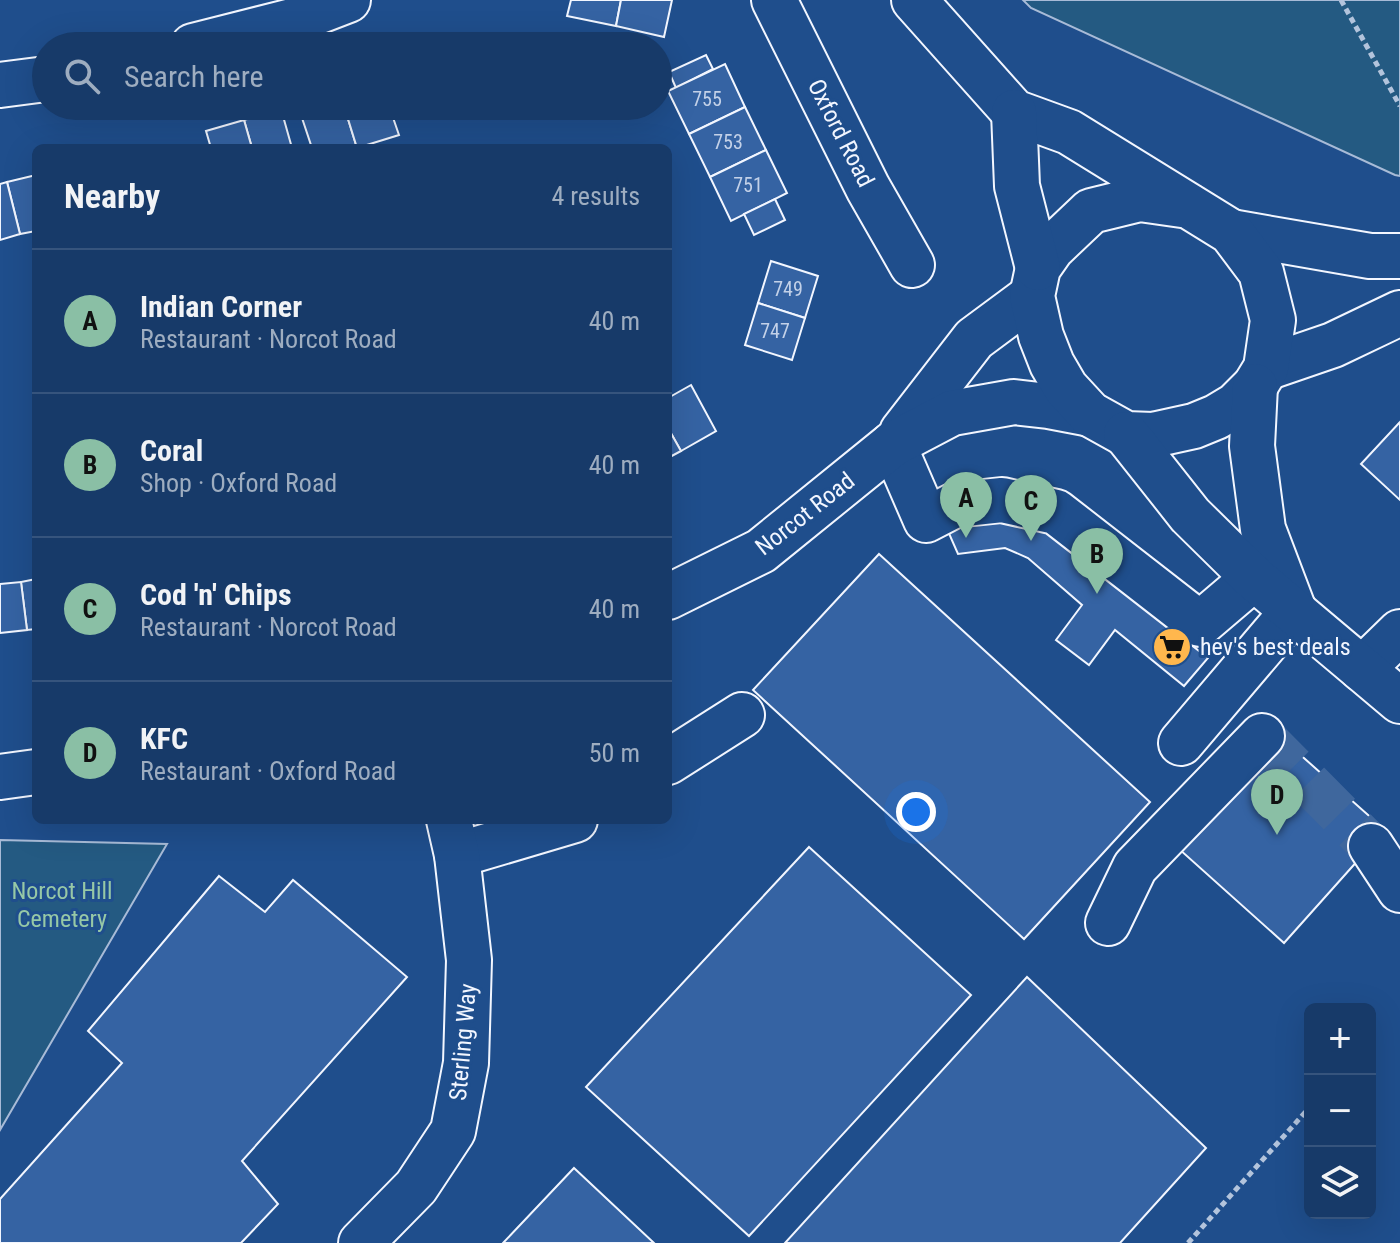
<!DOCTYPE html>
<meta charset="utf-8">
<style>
:root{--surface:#173a69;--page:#20416f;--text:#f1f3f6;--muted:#9eadc0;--line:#36547d;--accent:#8abfa5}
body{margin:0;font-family:"Roboto Condensed",sans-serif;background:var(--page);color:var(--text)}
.controls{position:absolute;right:24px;bottom:24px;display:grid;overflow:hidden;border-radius:12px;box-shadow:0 8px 32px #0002}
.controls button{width:72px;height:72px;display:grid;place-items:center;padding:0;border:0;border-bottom:2px solid var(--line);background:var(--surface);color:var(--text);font:40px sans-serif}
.you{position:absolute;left:916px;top:812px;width:28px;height:28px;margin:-20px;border:6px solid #fff;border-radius:50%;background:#1a73e8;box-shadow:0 0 0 12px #1a73e833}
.badge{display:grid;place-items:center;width:52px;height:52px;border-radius:50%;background:var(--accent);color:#111;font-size:26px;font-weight:700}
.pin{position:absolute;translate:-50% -66px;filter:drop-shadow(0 2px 4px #0008)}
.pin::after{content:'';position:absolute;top:42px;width:28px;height:24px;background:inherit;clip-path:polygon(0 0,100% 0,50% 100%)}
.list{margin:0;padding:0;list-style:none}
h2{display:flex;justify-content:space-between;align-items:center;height:104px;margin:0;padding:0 32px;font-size:34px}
h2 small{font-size:26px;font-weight:400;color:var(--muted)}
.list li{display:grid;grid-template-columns:52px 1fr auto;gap:24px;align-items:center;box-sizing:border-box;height:144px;padding:0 32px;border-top:2px solid var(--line)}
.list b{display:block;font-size:30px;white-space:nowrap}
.list p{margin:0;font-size:26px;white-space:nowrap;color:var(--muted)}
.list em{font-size:26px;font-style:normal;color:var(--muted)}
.icon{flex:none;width:44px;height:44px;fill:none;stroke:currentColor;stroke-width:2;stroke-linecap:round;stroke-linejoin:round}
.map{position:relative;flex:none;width:1400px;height:1243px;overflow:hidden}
.search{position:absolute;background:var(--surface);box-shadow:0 8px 32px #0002;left:32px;top:32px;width:640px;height:88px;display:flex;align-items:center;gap:20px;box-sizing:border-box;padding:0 28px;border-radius:44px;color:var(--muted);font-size:30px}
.panel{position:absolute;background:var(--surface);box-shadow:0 8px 32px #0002;left:32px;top:144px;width:640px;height:680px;border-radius:12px}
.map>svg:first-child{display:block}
.green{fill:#245a82;stroke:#a8bbd7;stroke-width:2}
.building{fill:#3563a3;stroke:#f2f6ff;stroke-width:2}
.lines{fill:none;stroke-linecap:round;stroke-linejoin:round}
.minor-tunnel{stroke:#3f679d;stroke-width:44;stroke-dasharray:44 22;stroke-linecap:butt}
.minor-casing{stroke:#f2f6ff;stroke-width:48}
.major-casing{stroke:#f2f6ff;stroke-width:48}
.path{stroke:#b3c4dc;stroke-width:5;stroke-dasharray:6 4;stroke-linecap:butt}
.minor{stroke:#1f4e8c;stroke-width:44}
.major{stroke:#1f4e8c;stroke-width:44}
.labels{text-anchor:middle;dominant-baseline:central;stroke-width:6;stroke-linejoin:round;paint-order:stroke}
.number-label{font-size:20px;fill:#c3d1e8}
.street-label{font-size:24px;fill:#f2f6ff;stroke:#1f4e8c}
.poi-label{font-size:24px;fill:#f2f6ff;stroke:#1f4e8c;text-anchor:start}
.park-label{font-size:24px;fill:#97c8a6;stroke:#1f4e8c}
</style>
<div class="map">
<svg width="1400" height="1243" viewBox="0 0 1400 1243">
<rect width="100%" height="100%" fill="#1f4e8c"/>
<!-- green -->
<g class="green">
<polygon points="1023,0 1400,0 1400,176 1395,175 1031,8"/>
<polygon points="0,840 167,844 0,1130"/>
</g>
<!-- building -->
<g class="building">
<polygon points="571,0 621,0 616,26 567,16"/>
<polygon points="621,0 672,0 664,37 616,26"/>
<polygon points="469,34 474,46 439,46"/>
<polygon points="706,55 713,69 676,88 669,72"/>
<polygon points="725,64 745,107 689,134 668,91"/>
<polygon points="318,106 344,106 357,148 312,148 300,112"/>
<polygon points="344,106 389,106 399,135 357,148"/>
<polygon points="745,107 766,150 710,177 689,134"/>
<polygon points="281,109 292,148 252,148 244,120"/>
<polygon points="244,120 252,148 211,148 206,131"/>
<polygon points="766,150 787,193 731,221 710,177"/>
<polygon points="36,175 36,231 20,234 7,182"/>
<polygon points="7,182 20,234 0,240 0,184"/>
<polygon points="775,199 785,220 754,235 744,214"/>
<polygon points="771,261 818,276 805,318 758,303"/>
<polygon points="758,303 805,318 792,360 745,345"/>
<polygon points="691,385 716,431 681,451 668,428 668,398"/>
<polygon points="1400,422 1400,500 1361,464"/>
<polygon points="668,428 681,451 668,458"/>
<polygon points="981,522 1016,522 1047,533 1208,658 1184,686 1115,630 1089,665 1056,640 1082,605 1028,558 1005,548 958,554 947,529"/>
<polygon points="879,554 1150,802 1024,939 753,690"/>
<polygon points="36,579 36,629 27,630 21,582"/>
<polygon points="21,582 27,630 0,633 0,584"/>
<polygon points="1269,727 1385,830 1284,943 1169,840"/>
<polygon points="809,847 971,995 749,1236 586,1087"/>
<polygon points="219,876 265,912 293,880 407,977 242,1161 278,1204 241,1243 0,1243 0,1199 122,1063 88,1031"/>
<polygon points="1027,977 1206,1148 1120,1243 785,1243"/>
<polygon points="574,1168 654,1243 503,1243"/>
</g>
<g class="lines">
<!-- minor-tunnel -->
<polyline class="minor-tunnel" points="1262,736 1371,846"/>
<defs>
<g id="minor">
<polyline points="774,0 868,188 912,265"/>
<polyline points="193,46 296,20 348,0"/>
<polyline points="0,85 46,79"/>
<polyline points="1231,232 1370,256 1400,256"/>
<polyline points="1266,368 1333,345 1400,313"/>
<polyline points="902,432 974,339 1032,296"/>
<polyline points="893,444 926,520 955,505 1002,500 1056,512 1200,624 1254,578"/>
<polyline points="668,597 761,551 893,444 952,413 1014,402 1048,406 1090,414"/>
<polyline points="1362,669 1400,632"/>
<polyline points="1181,743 1294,610"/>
<polyline points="668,762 742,715"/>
<polyline points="0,777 36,772"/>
<polyline points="1371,846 1400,890"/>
<polyline points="457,855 575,820"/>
<polyline points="1108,923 1135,867 1262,736"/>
<polyline points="361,1243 416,1187 453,1131 466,1063 469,960 457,855 449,820"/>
</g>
<g id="major">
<polyline points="914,0 1014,112 1069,132 1231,232 1261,272 1273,320 1266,368 1255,386 1236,405 1216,417 1194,426 1153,435 1126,434 1090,414 1066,388 1052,364 1041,336 1032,296 1038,268 1052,248 1091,211 1140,199 1189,206"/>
<polyline points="1014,112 1017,186 1038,268"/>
<polyline points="1255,386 1252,446 1263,529 1293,608"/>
<polyline points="1126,434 1190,515 1254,578 1400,701"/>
</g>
</defs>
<!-- minor casing -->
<use href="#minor" class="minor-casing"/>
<!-- major casing -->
<use href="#major" class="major-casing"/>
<!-- path -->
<g class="path">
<polyline points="1341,0 1400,106"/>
<polyline points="1188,1243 1310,1107"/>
</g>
<!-- minor -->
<use href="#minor" class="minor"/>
<!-- major -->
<use href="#major" class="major"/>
</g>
<!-- icons -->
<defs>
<symbol id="supermarket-disc" viewBox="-11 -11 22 22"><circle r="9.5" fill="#ffb74d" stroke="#1f4e8c"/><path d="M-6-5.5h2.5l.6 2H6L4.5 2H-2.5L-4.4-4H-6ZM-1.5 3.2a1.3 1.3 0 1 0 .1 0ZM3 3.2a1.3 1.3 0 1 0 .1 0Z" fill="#111"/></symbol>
</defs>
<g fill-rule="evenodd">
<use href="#supermarket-disc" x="1150" y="625" width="44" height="44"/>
</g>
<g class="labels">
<!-- number labels -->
<g class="number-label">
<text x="707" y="99">755</text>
<text x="728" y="142">753</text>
<text x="748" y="185">751</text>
<text x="788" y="289">749</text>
<text x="775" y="331">747</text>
</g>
<!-- street labels -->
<g class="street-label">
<text transform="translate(841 133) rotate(63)">Oxford Road</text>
<text transform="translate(805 514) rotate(-38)">Norcot Road</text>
<text transform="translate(463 1042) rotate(-85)">Sterling Way</text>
</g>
<!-- poi labels -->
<g class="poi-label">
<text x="1200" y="647">hev's best deals</text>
</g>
<!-- park labels -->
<g class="park-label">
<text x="62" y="891">Norcot Hill<tspan x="62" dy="28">Cemetery</tspan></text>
</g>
</g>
</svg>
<div class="controls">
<button>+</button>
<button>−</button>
<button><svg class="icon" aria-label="layers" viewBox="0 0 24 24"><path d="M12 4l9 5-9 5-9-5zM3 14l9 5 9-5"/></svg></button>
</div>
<div class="you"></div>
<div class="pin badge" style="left:966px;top:538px">A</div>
<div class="pin badge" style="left:1097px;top:594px">B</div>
<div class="pin badge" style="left:1031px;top:541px">C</div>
<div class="pin badge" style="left:1277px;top:835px">D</div>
<div class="search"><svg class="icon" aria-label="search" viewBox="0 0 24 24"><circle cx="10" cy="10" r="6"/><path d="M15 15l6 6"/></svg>Search here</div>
<section class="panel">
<h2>Nearby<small>4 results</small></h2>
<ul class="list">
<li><span class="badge">A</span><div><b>Indian Corner</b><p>Restaurant · Norcot Road</p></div><em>40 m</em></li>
<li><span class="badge">B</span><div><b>Coral</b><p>Shop · Oxford Road</p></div><em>40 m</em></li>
<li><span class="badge">C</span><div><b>Cod 'n' Chips</b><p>Restaurant · Norcot Road</p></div><em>40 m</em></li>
<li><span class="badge">D</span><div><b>KFC</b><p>Restaurant · Oxford Road</p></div><em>50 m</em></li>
</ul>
</section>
</div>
